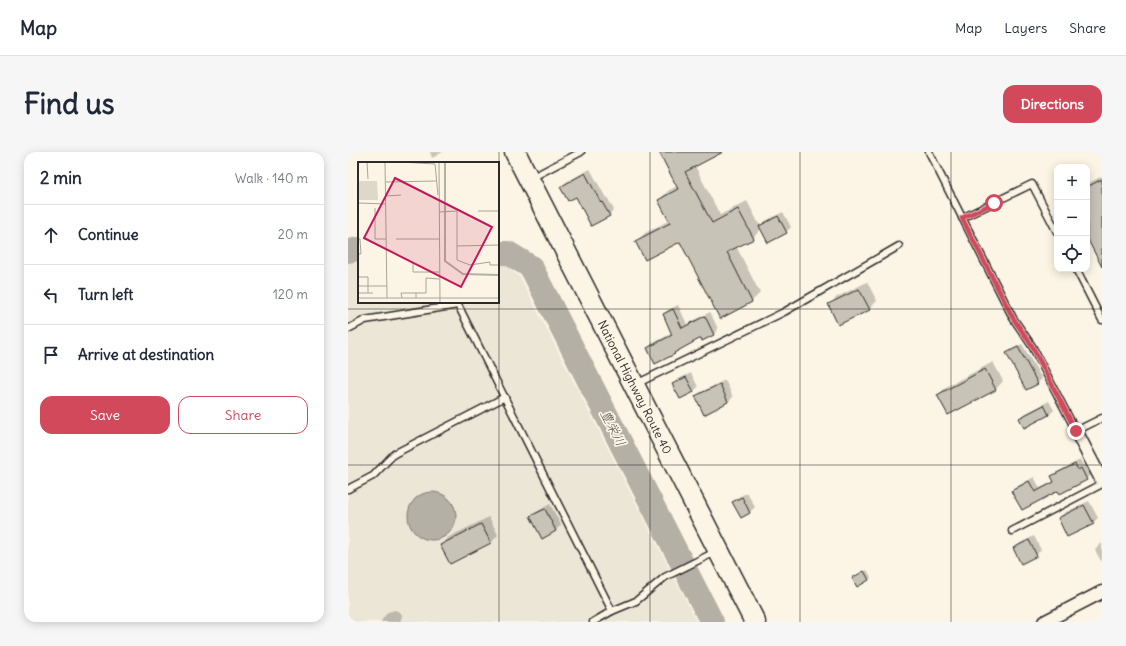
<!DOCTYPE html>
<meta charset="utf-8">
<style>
:root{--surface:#fff;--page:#f6f6f7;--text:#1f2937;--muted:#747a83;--line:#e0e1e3;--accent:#d1495b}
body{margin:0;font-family:Delius,"Klee One",sans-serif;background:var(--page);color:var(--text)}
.controls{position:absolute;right:12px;top:12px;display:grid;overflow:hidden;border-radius:8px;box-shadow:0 2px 10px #0003}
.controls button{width:36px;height:36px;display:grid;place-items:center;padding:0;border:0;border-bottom:1px solid var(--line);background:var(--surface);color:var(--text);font:20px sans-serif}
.stop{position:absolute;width:12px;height:12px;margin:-9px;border:3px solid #d1495b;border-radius:50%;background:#fff}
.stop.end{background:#d1495b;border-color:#fff;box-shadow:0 1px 4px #0008}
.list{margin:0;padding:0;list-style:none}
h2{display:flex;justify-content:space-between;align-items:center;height:52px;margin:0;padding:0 16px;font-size:17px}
h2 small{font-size:13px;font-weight:400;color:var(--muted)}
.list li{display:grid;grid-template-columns:26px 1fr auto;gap:12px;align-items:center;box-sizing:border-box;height:60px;padding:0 16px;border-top:1px solid var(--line)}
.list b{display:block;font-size:15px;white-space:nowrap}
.list em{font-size:13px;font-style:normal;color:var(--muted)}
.actions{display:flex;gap:8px;padding:12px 16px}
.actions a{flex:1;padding:9px 0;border:1px solid var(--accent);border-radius:12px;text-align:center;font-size:14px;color:var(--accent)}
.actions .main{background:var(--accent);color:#fff}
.icon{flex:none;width:22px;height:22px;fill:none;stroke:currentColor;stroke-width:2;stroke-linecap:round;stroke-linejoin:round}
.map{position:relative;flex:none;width:754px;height:470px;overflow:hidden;border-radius:12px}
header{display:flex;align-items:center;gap:24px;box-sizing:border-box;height:56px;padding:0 20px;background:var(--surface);border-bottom:1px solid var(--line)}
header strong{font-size:19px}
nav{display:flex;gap:22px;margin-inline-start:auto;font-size:14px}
.intro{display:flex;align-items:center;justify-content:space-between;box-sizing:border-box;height:96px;padding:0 24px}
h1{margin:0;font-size:28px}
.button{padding:10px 18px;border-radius:12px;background:var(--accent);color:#fff;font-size:14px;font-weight:700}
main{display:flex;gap:24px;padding:0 24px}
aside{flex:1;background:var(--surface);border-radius:12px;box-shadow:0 2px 10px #0003}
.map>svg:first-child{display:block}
.built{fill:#ece6d7}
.water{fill:#b4b0a5;stroke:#7d7b74}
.shadow{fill:#0003}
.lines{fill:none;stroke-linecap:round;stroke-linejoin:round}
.river{stroke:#b4b0a5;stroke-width:24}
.building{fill:#c8c3b7;stroke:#2b2b2b}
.service-casing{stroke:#2b2b2b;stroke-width:9}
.minor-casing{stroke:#2b2b2b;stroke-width:15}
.trunk-casing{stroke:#2b2b2b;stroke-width:23}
.service{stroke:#fcf5e5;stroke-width:6}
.minor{stroke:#fcf5e5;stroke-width:12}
.trunk{stroke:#fcf5e5;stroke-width:20}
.route{stroke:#d1495b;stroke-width:5}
.grid{fill:none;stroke:#2b2b2b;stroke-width:1;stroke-opacity:0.55}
.labels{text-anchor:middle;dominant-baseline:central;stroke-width:3.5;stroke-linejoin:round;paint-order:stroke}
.street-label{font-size:12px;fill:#2b2b2b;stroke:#fcf5e5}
.water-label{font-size:13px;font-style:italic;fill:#545350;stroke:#fcf5e5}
.inset-river{fill:none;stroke:#b4b0a5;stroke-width:2}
.inset-road{fill:none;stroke:#a8a49b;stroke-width:1}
.view{fill:#c2185b;fill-opacity:0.15;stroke:#c2185b;stroke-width:2}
.inset-edge{fill:none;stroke:#2b2b2b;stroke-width:2}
</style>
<header>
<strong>Map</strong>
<nav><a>Map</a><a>Layers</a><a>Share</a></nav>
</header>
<div class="intro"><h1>Find us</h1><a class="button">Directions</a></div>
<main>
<aside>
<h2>2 min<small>Walk · 140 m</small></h2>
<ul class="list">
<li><svg class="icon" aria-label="ahead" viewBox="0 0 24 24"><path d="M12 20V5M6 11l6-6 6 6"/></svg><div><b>Continue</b></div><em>20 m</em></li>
<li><svg class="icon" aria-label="left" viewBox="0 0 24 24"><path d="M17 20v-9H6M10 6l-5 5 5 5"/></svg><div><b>Turn left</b></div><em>120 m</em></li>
<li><svg class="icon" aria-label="arrive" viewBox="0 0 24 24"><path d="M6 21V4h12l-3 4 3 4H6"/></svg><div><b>Arrive at destination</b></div></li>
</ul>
<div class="actions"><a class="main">Save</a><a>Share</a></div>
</aside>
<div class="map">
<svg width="754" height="470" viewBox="0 0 754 470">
<rect width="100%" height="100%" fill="#fcf5e5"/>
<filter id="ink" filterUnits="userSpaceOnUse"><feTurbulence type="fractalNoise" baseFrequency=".025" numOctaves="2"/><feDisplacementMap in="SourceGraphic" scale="8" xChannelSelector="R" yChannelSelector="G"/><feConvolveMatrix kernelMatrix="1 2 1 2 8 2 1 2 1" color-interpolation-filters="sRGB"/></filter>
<g filter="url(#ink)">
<!-- built -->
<polygon class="built" points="11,107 11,150 150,150 150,111 154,111 172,125 349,470 0,470 0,109"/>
<!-- water -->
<circle class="water" cx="84" cy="364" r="24"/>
<!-- shadow -->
<g class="shadow">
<polygon points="82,0 95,0 84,6"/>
<polygon points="312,0 369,0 347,14 372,63 399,49 412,74 417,69 435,60 443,75 438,80 413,77 405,86 388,94 412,141 404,149 372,166 333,89 289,89 297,81 322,68 311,48 320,39 329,34"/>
<polygon points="242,17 258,46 259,45 266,58 261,63 213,35 218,30"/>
<polygon points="754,24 754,113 739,84 739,32"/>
<polygon points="519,130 529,149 521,157 481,153 489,145"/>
<polygon points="330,153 339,172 362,160 370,177 366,182 355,187 353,185 330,197 326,201 300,196 304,191 325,181 316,162 320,158"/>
<polygon points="674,192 694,227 689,231 660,201 664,197"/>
<polygon points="645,210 655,229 648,237 600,262 590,243 598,235"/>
<polygon points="343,221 350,235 345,240 326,232 331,227"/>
<polygon points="377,228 385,245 380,250 356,261 348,245 353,240"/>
<polygon points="701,249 706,258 701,263 673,266 678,261"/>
<polygon points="732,308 735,313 738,312 743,322 738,327 711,338 674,357 665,339 670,334 686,325 692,336 706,329 704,325 709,320"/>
<polygon points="399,341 407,355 402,360 393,365 385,350 390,345"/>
<polygon points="741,349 750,366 745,371 711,366 716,361"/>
<polygon points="202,352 213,373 208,378 194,385 183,365 188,360"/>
<polygon points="141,365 150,383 143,391 94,393 101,385"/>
<polygon points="686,384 693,398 688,403 667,396 672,391"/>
<polygon points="754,391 754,408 753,409 747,398"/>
<polygon points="519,418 523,425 521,428 505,426"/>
<polygon points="47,458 53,461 54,464 52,470 33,470 35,466 40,460"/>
</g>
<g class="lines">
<!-- river -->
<g class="river">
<polyline points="0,99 11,97"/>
<polyline points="150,101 160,101 183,115 364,470"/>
</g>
</g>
<!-- building -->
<g class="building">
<polygon points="311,0 375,0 337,20 364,71 390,57 406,87 379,100 404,150 372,167 332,90 297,108 287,89 322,71 310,48 330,37"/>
<polygon points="237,21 253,51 254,50 262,64 243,74 228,45 220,49 212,35"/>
<polygon points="754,27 754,115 739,86 739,35"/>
<polygon points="430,64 439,81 420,91 411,74"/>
<polygon points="511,137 522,158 490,173 480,152"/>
<polygon points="325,157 334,176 357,164 366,183 354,189 353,186 326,201 327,202 307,212 299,196 324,183 315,162"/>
<polygon points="670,195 690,232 678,238 658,201"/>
<polygon points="637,217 648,238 600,263 589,243"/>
<polygon points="338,225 346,240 332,247 324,232"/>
<polygon points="372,232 380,250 356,263 347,244"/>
<polygon points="696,253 701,263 676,276 671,266"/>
<polygon points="727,312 730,318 733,316 739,328 712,342 710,339 674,358 663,339 681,329 687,340 706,330 703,324"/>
<polygon points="394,345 402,361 393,366 384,350"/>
<polygon points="736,353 746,372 719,385 710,366"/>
<polygon points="197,357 208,379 194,387 182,364"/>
<polygon points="133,372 143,391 102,412 92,393"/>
<polygon points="681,388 689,404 673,412 665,396"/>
<polygon points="516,419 521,428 509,435 504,426"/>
</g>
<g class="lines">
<defs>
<g id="service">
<polyline points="581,0 665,166 684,194 728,279 754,266"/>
<polyline points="183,26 233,0"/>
<polyline points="614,66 684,32 709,80"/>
<polyline points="728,117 754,168"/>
<polyline points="0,177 17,168 110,153 264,459 288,449 317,425 367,400"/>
<polyline points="288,232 436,160 551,94"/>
<polyline points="0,337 25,324 46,302 157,245"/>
<polyline points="664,379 754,332"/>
<polyline points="245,470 264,459"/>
</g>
<g id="minor">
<polyline points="728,279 754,329"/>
<polyline points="696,470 754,440"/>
</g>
<polyline id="trunk" points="167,0 407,470"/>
</defs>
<!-- service casing -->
<use href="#service" class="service-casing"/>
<!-- minor casing -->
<use href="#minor" class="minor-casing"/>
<!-- trunk casing -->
<use href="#trunk" class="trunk-casing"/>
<!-- service -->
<use href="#service" class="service"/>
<!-- minor -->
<use href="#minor" class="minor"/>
<!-- trunk -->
<use href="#trunk" class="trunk"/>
</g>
</g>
<g class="lines" filter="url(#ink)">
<!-- route -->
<polyline class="route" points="646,51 614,66 665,166 684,194 728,279"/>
</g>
<!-- grid -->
<path class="grid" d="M151,0V470M302,0V470M452,0V470M603,0V470M0,157H754M0,313H754"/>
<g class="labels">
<!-- street labels -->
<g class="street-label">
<text transform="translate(287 235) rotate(63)">National Highway Route 40</text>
</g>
<!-- water labels -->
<g class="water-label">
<text transform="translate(265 276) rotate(63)">豊栄川</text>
</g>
</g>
<!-- overview -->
<g transform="translate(10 10)">
<rect width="141" height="141" fill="#fcf5e5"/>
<path d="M0,19H19L20,38H0Z" fill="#ded8ca"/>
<path class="inset-river" d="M87,0V99L105,112L141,113"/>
<path class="inset-road" d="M9,0L10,17M27,0L29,136M42,0L77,2L80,33M81,0L82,141M28,20L78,19M28,34L43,33M0,41L28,42M17,46V77H28M120,49H141M81,50L99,49V98L112,103L132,100V103H141M0,77H2L3,92H0M38,77H81M99,84L141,83M55,101V110H81M0,115H10V131M0,124H29M0,131H15M58,131H68V116L81,117M0,136H141M44,136L43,131H58V136"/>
<path class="view" d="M37,16L134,65L103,125L6,76Z"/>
<rect width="141" height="141" class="inset-edge"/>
</g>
</svg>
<div class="controls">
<button>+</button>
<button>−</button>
<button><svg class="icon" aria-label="locate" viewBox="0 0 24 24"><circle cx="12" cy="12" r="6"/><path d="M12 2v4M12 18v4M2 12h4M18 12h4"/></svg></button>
</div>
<div class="stop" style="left:646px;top:51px"></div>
<div class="stop end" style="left:728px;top:279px"></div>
</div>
</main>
